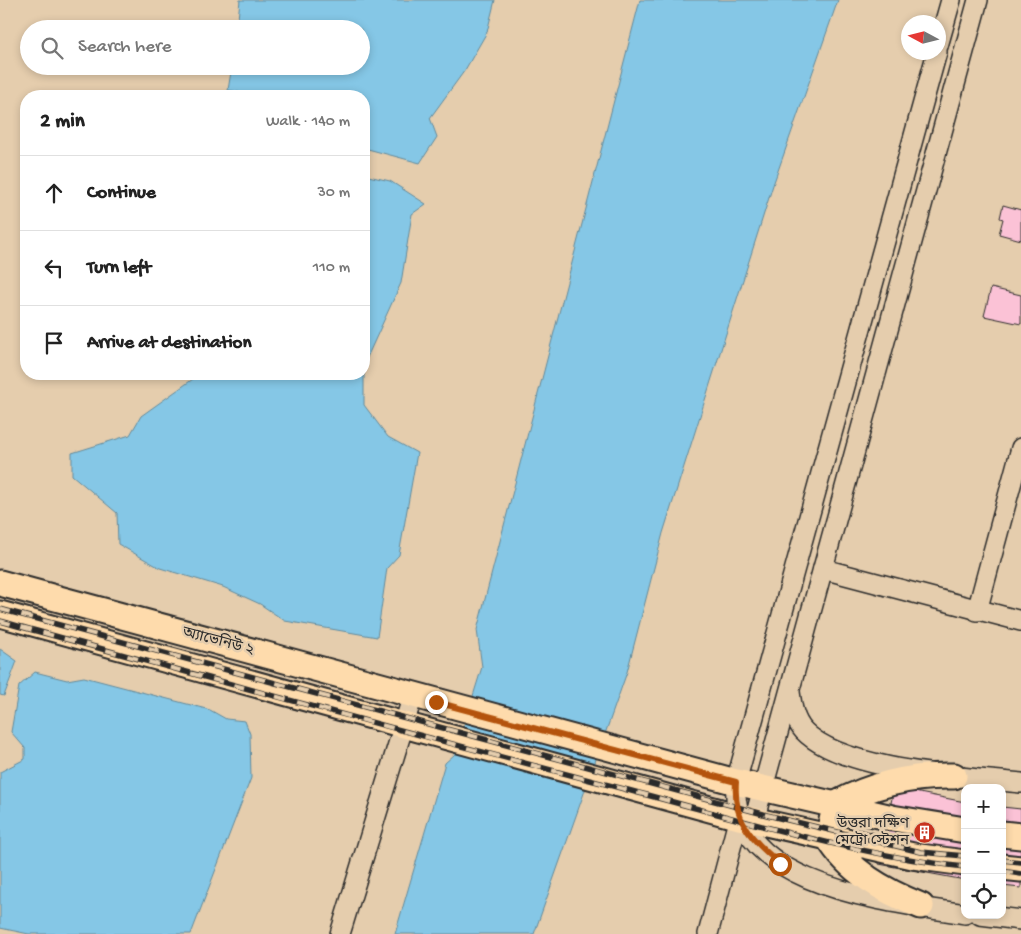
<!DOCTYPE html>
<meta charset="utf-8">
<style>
:root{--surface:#fff;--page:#f6f6f6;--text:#222;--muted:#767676;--line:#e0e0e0}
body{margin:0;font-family:"Gochi Hand","Noto Sans Bengali",sans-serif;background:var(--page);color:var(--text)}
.controls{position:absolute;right:15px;bottom:15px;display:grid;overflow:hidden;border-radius:10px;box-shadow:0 2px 8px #0003}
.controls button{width:45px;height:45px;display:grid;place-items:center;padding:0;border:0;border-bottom:1px solid var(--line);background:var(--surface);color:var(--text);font:25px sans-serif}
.compass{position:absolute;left:901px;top:15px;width:45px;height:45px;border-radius:50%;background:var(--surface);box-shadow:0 2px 8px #0003;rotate:277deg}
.stop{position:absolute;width:15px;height:15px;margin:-11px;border:4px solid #b45309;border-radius:50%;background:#fff}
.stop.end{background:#b45309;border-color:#fff;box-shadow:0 1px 5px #0008}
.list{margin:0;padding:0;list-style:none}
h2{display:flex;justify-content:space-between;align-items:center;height:65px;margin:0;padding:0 20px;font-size:21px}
h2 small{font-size:16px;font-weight:400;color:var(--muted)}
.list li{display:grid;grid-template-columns:32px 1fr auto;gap:15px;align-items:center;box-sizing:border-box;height:75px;padding:0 20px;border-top:1px solid var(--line)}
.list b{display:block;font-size:19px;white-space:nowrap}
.list em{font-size:16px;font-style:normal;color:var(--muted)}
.icon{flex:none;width:28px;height:28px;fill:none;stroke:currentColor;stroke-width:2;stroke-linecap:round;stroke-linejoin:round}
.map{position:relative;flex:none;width:1021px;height:934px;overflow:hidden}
.search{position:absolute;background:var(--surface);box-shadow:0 2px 8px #0003;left:20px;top:20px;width:350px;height:55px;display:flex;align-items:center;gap:12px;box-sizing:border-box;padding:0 18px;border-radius:28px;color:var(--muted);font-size:19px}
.panel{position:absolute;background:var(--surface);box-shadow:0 2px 8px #0003;left:20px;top:90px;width:350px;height:290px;border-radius:20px}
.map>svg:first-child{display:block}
.water{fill:#85c7e6;stroke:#61899b}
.building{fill:#fbc2d6;stroke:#2b2b2b}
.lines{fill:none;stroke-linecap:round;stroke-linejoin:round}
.minor-casing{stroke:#2b2b2b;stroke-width:22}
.major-casing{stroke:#2b2b2b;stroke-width:29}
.minor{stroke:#e5cdad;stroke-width:19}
.major{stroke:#fedbac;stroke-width:25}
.rail-casing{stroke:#2b2b2b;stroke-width:5.5}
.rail{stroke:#e5cdad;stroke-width:4;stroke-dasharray:11;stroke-linecap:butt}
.route{stroke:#b45309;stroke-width:6}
.labels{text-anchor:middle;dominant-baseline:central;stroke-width:5;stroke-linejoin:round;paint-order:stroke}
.street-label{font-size:15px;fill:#2b2b2b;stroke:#e5cdad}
.poi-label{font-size:15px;fill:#2b2b2b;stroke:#e5cdad;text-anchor:end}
</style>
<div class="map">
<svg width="1021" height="934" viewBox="0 0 1021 934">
<rect width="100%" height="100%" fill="#e5cdad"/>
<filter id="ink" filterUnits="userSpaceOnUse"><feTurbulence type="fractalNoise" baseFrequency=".02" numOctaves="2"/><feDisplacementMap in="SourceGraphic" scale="10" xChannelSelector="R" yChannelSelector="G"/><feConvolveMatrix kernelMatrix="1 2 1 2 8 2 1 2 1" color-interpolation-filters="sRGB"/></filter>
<g filter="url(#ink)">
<!-- water -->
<g class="water">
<polygon points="240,0 495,0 487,32 465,70 430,118 437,137 420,163 364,148 364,96 256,96 228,90 232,66 361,66 361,29 237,29"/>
<polygon points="640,0 838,0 773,185 663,533 627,672 534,934 395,934 445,763 455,754 482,667 477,630"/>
<polygon points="364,175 390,181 426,204 412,214 401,283 364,364 364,405 388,437 417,453 399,555 387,568 377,637 285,621 260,604 223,587 160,568 118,544 117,513 72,475 72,453 130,435 141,416 200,374 364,374"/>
<polygon points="0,649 17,661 4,696 0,695"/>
<polygon points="35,672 67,680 84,677 210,710 226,719 245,721 250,734 251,778 191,934 29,934 0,928 0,772 25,759 25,748 11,732 19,686"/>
</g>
<!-- building -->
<g class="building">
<polygon points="1003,205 1021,210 1021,240 999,234 1003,219 1000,218"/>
<polygon points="991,288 1021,295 1021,324 984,316"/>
<polygon points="894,788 965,802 965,880 879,864"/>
<polygon points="1002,807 1021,809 1021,888 1002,886"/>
</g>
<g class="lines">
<defs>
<g id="minor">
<polyline points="938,46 951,0"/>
<path d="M937,52L736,782C727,887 891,902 965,914"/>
<polyline points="823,569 1021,621"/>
<polyline points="977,611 1021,448"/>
<path d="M790,692C792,707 794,720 804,731C842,771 967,777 1021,783"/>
<polyline points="754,821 978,0"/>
<polyline points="980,915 1021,920"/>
<polyline points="340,934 413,695"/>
<polyline points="708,934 739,817"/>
</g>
<g id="major">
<polyline points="0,583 736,782 892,818 965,830"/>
<polyline points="0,614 739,817 913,856 965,863"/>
<polyline points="1002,834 1021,836"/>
<polyline points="1002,867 1021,869"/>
<path d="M921,906C884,891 849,872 828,837L836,804C873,784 912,775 954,776"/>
</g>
</defs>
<!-- minor casing -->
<use href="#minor" class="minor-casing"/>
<!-- major casing -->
<use href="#major" class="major-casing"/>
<!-- minor -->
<use href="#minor" class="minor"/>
<!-- major -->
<use href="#major" class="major"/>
<defs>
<g id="rail">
<polyline points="0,609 767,815 921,852 965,856"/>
<path d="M0,621C208,678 415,735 624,789C736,818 849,854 965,867"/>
<polyline points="1002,860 1021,862"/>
<polyline points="1002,871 1021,874"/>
</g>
</defs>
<!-- rail casing -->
<use href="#rail" class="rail-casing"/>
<!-- rail -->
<use href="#rail" class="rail"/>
</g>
</g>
<g class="lines" filter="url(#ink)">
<!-- route -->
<path class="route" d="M436,702L736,782C733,823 752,839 780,864"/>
</g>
<!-- icons -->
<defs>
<symbol id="building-disc" viewBox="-11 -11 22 22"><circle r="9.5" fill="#c8321e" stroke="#e5cdad"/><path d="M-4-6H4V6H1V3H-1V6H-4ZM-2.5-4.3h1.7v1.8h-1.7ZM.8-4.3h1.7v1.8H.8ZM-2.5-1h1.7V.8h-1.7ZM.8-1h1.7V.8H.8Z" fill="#fff"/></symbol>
</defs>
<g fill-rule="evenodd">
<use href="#building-disc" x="912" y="820" width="25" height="25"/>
</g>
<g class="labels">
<!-- street labels -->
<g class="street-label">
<text transform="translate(218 642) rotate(15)">অ্যাভেনিউ ২</text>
</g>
<!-- poi labels -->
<g class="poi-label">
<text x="909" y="824">উত্তরা দক্ষিণ<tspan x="909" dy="17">মেট্রো স্টেশন</tspan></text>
</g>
</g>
</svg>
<div class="controls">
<button>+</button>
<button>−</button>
<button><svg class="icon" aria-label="locate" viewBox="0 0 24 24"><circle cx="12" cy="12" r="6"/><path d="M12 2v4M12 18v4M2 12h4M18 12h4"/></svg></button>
</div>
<svg class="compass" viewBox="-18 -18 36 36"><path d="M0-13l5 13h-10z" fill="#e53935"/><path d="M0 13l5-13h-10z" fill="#767676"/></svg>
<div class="stop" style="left:780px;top:864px"></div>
<div class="stop end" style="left:436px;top:702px"></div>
<div class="search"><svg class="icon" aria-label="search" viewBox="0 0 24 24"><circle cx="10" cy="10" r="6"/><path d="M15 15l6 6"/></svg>Search here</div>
<section class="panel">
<h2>2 min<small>Walk · 140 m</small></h2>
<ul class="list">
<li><svg class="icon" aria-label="ahead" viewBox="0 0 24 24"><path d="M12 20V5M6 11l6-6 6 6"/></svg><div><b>Continue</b></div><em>30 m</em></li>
<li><svg class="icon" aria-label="left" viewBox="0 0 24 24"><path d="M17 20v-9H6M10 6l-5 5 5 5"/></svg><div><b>Turn left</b></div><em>110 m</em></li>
<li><svg class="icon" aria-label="arrive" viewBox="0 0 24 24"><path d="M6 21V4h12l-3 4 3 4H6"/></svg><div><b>Arrive at destination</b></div></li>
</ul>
</section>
</div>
